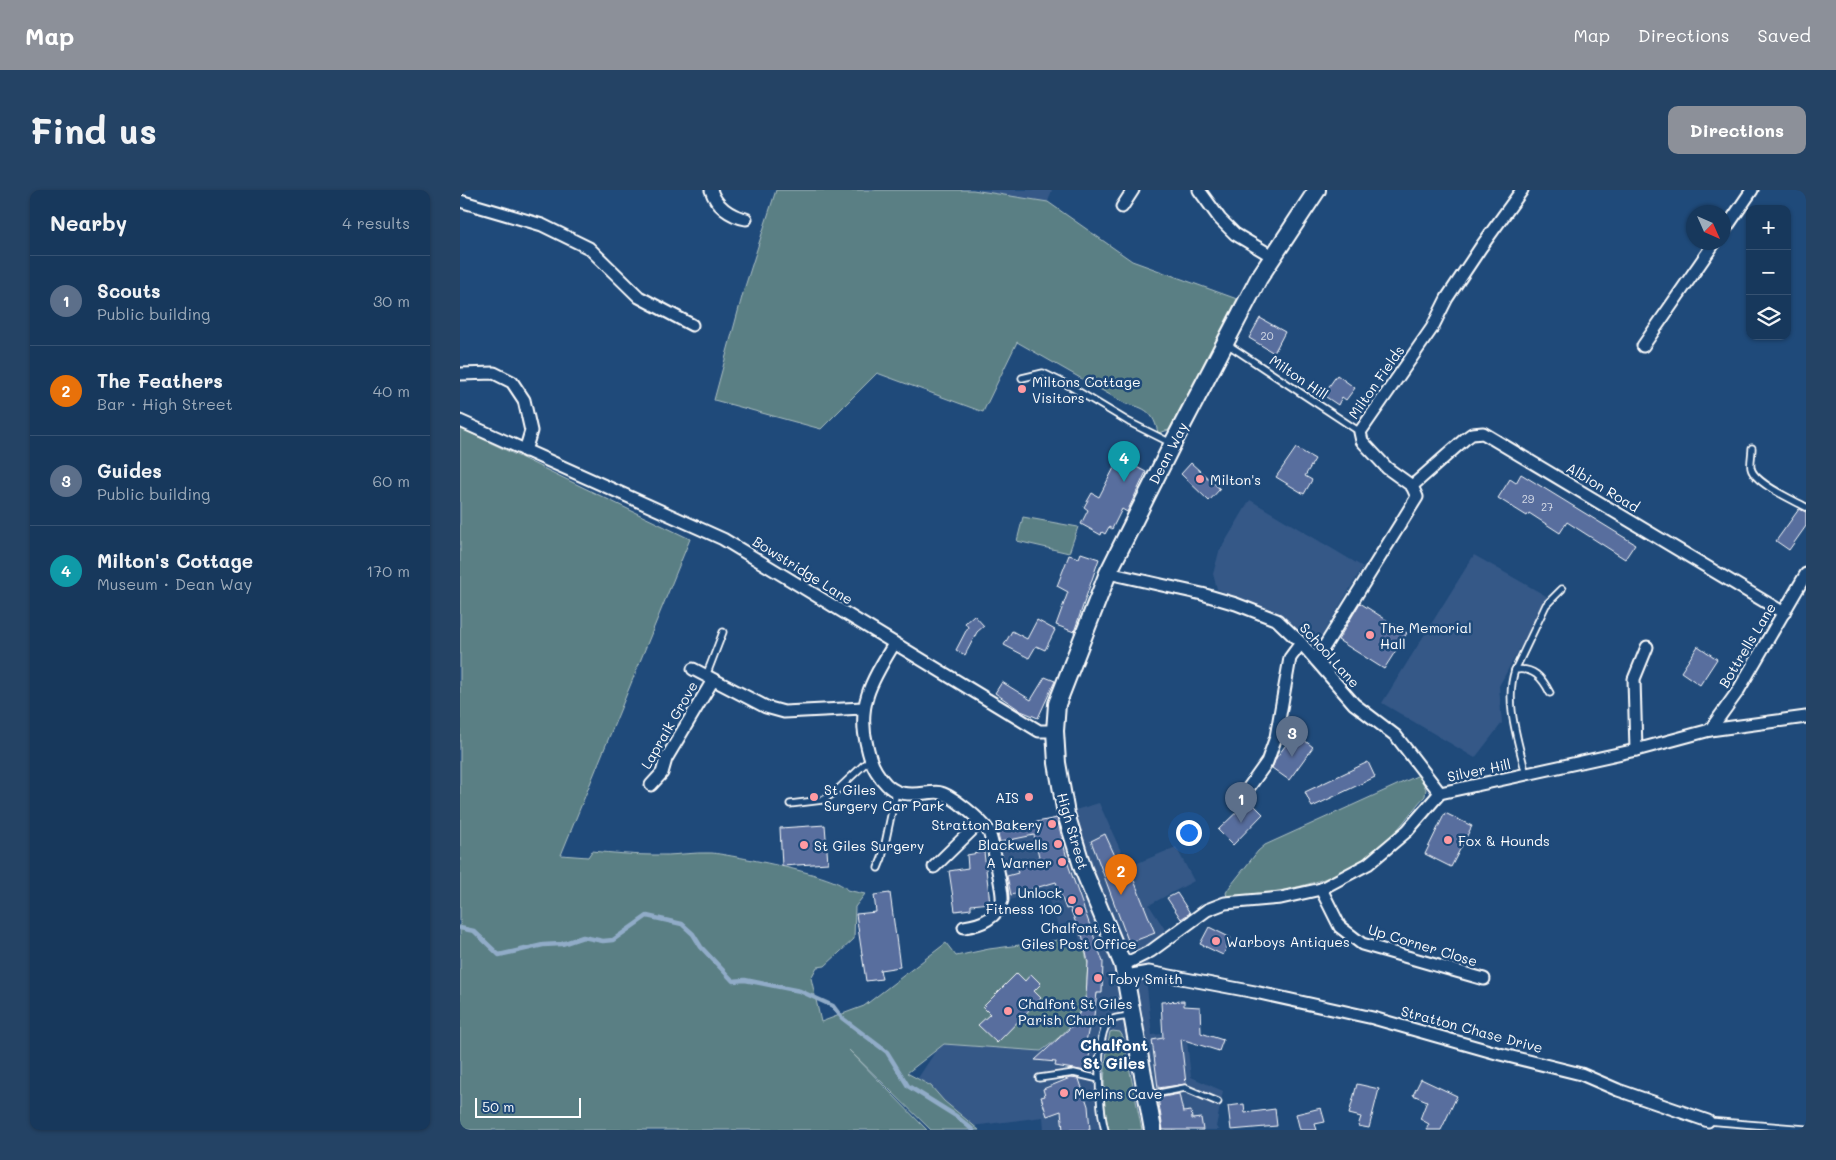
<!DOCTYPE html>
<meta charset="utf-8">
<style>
:root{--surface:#17385c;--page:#244365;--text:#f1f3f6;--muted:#9eacbb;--line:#365272;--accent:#8c9099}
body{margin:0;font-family:Mali,sans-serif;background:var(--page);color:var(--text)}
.controls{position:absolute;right:15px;top:15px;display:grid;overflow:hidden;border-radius:10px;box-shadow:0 1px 4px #0004}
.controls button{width:45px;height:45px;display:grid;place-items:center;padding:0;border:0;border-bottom:1px solid var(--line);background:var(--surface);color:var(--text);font:25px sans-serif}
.compass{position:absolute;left:1226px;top:15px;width:45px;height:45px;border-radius:50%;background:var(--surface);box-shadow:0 1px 4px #0004;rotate:135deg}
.scale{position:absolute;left:15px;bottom:12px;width:106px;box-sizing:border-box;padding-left:5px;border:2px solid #fff;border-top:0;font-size:14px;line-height:18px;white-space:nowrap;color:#fff;-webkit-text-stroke:4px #1f4a7a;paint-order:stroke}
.you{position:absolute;left:728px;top:642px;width:18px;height:18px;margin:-12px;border:4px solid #fff;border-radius:50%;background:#1a73e8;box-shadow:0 0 0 8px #1a73e833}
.badge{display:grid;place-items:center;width:32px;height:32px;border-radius:50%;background:var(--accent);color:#fff;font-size:16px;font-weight:700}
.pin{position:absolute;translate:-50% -41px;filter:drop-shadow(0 1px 2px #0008)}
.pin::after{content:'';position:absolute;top:26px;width:18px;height:15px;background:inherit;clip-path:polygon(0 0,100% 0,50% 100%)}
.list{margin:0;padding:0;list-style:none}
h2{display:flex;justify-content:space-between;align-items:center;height:65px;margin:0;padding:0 20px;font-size:21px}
h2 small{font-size:16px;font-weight:400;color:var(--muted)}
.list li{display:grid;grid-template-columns:32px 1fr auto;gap:15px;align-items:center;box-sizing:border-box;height:90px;padding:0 20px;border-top:1px solid var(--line)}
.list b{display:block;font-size:19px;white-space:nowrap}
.list p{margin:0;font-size:16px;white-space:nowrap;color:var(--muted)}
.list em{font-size:16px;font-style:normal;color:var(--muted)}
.icon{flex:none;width:28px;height:28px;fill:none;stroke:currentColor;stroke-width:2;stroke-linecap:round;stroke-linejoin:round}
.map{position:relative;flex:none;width:1346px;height:940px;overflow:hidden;border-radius:10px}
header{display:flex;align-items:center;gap:30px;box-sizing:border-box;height:70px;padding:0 25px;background:var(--accent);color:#fff}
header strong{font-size:24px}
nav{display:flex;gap:28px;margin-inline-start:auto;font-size:18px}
.intro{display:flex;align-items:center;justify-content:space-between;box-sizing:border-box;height:120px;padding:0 30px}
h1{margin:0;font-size:35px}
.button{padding:12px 22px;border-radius:10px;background:var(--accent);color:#fff;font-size:18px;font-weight:700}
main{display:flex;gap:30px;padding:0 30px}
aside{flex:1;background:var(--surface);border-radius:10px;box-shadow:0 1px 4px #0004}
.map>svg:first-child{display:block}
.built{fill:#345887}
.green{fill:#5a7f84;stroke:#acbfc2}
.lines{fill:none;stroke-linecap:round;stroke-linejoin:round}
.stream{stroke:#91acc8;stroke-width:4.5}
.building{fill:#586e9e;stroke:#fff}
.lane-casing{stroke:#fff;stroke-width:9}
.street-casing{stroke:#fff;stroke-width:15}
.secondary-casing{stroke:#fff;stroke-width:20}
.lane{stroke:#1f4a7a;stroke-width:5.5}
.street{stroke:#1f4a7a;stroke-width:11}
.secondary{stroke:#1f4a7a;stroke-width:16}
.poi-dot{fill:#ff9aa2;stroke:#1f4a7a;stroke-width:2}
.labels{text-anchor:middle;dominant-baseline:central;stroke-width:5;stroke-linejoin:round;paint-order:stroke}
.number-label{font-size:11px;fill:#d5dbe7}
.street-label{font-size:14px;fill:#fff;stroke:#1f4a7a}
.poi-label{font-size:14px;fill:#fff;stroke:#1f4a7a;text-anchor:start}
.quarter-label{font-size:16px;font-weight:bold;fill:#fff;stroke:#1f4a7a}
</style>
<header>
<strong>Map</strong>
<nav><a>Map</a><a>Directions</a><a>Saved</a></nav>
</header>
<div class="intro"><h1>Find us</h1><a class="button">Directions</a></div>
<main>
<aside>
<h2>Nearby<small>4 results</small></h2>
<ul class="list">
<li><span class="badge" style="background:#5c6f8a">1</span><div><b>Scouts</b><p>Public building</p></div><em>30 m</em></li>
<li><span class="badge" style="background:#e8710a">2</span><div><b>The Feathers</b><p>Bar · High Street</p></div><em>40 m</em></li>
<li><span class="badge" style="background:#5c6f8a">3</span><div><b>Guides</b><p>Public building</p></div><em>60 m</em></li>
<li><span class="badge" style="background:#0f9aa8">4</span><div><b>Milton's Cottage</b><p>Museum · Dean Way</p></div><em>170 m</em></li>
</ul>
</aside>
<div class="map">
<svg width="1346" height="940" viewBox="0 0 1346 940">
<rect width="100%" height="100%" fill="#1f4a7a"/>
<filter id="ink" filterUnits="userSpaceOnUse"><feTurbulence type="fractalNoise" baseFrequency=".02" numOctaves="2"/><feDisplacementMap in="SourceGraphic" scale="10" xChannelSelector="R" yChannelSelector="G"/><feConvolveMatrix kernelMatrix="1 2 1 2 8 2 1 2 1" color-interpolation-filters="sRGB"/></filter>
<g filter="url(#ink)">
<!-- built -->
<g class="built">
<polygon points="513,0 592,0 588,12"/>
<polygon points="790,310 903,377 855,457 822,428 757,399 753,384 759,362"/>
<polygon points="1014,365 1088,407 1039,496 1042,533 1015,568 922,513"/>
<polygon points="639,613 668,677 716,657 734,691 689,715 706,741 685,777 692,845 726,842 731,887 763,901 756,937 760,940 584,940 583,927 512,936 484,911 471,896 458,888 477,859 484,854 581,861 610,838 622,819 624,807 636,809 626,802 628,775 614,731 598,736 585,699 550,710 536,639 616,623 615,620"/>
</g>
<!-- green -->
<g class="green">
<path d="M316,0H513L588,12L672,71L777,109L709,240L698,243C694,223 685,217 666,214L557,152L523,222L417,183L361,239L254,210L283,103Z"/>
<path d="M0,238L230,349L101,665L128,667L132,661C153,663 173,665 194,665C213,666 233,662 252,663C272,665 381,686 387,700L405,704L395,717L394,749L365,776L357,777L351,788L361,832L404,816L486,753L496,766L529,759L606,749L625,761L628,775L626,802L637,803L636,809L624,807C619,832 601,847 581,861L484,854L447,883L471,896L484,911L519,940H471L389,860L467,940H0Z"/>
<polygon points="563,327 618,337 609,363 557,351"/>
<path d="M959,585L966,599L965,606C950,622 939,641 922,655C879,693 827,701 772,708L767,706L766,703L768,699L798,661L805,655Z"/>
<path d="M653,841L660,842L663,847L682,940H649C641,909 644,874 650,842Z"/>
</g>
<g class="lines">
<!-- stream -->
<polyline class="stream" points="0,738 14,741 39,765 83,755 102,754 123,747 143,751 153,750 187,726 222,734 233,744 241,757 273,791 285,790 340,801 373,816 382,828 427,862 448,896 496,926 513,940"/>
</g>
<!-- building -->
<g class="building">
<polygon points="800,128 825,142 814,163 789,148"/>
<polygon points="877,185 895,198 886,210 882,207 878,215 863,205"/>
<polygon points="836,258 855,269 845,286 852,290 844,304 816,287"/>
<polygon points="659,268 686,282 667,322 662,319 652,339 649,337 645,344 642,342 641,345 621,334 628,320 624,317 632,303 639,307"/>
<polygon points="731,273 760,299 749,311 721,284"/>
<polygon points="1061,284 1175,354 1165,369 1107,332 1100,343 1069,323 1067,326 1038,308 1050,289 1056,293"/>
<polygon points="1339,319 1346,322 1346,336 1329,360 1316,351"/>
<polygon points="621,363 639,369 614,442 596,435 608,402 597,396 609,365 619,368"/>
<polygon points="900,413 947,443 924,479 878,450"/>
<polygon points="514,425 524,436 517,442 505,465 496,460 508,437 505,433"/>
<polygon points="577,430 595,440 585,460 576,456 569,468 544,455 552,441 567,449"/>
<polygon points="1238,456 1257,469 1240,495 1221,482"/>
<polygon points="585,487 595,491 578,528 561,521 535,503 542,492 571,510"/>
<polygon points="835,543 853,557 829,590 812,578 816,568"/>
<polygon points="908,572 915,587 852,617 845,602"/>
<polygon points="789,610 803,624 773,655 758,640"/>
<polygon points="985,623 1012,636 991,677 965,664"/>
<polygon points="597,628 609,677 643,772 642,803 637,803 633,833 630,833 625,856 631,857 626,881 595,876 596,872 575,870 610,838 622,819 626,807 628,772 622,744 621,746 610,718 606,719 596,692 551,705 547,686 558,683 556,678 580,671 574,645 540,652 537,640"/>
<polygon points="365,635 368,673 322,676 320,638"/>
<polygon points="645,644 656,668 651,670 659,693 673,688 695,743 669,753 631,651"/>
<polygon points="524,662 530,713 511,715 511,719 495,721 489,681 508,678 507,665"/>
<polygon points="430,703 440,777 420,780 422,789 406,791 396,724 416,722 414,705"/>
<polygon points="717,703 730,723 721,729 707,708"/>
<polygon points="749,737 771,748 763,765 740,754"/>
<polygon points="557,783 565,791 571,784 581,794 574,801 581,808 537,853 518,835 530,824 523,817"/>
<polygon points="724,811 724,816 740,817 741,843 763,850 759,861 721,849 726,894 698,898 692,850 703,848 701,812"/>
<polygon points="610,888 619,889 628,916 630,940 603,940 601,921 587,926 581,907 585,906 583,899"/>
<polygon points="961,889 997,906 981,940 966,940 969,934 960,929 967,911 953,905"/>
<polygon points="897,894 919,899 909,938 898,936 901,927 889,924"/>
<polygon points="719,904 723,922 731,921 732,929 741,928 743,940 703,940 698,908"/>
<polygon points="784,914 785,923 815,919 817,936 771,940 768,916"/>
<polygon points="861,918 865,932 855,934 857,940 840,940 836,924"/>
</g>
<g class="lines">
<defs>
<g id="lane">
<polyline points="767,154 900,242"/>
<polyline points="562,188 583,183 606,194 669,232 711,253"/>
<path d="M1292,258C1292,264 1290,272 1291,278C1294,293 1333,310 1346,317"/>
<polyline points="1055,480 1086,415 1102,399"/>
<polyline points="246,486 263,442"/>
<path d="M1066,585C1059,553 1044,513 1055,480C1073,477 1082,487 1090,503"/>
<polyline points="330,614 363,610 374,603 410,569"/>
<polyline points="418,678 422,668 436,602"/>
<polyline points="579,888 614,883 639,889"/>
<polyline points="689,905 725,898 758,912"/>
<polyline points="1248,931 1346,939"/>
<path d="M645,940C639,922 633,841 651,830C656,827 665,827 670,826"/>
</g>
<g id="street">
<path d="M251,0C256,16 270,26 286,29"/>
<polyline points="739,0 760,29 775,44 812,66"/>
<polyline points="0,11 82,35 129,58 179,107 232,135"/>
<polyline points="662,17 673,0"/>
<polyline points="1264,41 1292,0"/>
<polyline points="1183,156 1255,52"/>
<polyline points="0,184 34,183 52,192 64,210 71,241 65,261"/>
<polyline points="0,231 263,349 579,541 595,541"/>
<polyline points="952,296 1005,249 1012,244 1023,243 1324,423"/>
<polyline points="648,383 742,404 776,414 817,430 841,453 894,514 936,546 980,603"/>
<path d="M434,454C413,489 396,514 407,556C409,565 411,573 416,581C430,604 442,606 466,603C471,603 477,601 481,603C493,606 521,630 528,640C532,647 543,703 542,710C538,728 520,735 504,737"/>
<polyline points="856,470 957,307 952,296 927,278 902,251 900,242 972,138 987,108 1021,57 1062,0"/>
<polyline points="233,479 306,517 324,522 403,518"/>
<polyline points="1250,540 1278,501 1346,384"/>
<polyline points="1176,560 1174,489 1187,457"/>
<polyline points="191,595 202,583 206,569 253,490"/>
<polyline points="787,600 807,572 816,547 830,468 841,453"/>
<polyline points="474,677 519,633"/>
<polyline points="861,699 880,737 902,754 1024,789"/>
<polyline points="663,775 691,761 747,720 765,713 821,708 861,699 908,674 947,641 980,603 1176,560 1250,540 1346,527"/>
<polyline points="666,786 689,782 795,802 913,828 1040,864 1121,884 1158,900 1248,931"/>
</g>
<polyline id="secondary" points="693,940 663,775 623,679 606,624 597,573 595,541 597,514 648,383 713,253 799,88 857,0"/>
</defs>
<!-- lane casing -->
<use href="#lane" class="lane-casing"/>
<!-- street casing -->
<use href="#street" class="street-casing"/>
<!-- secondary casing -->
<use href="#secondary" class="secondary-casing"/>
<!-- lane -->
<use href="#lane" class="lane"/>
<!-- street -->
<use href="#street" class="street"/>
<!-- secondary -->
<use href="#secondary" class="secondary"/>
</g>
</g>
<!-- markers -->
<g class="poi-dot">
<circle cx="562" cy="199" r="5"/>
<circle cx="740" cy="289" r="5"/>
<circle cx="910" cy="445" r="5"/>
<circle cx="354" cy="607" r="5"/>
<circle cx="569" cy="607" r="5"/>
<circle cx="592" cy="634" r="5"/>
<circle cx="988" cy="650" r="5"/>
<circle cx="598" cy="654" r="5"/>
<circle cx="344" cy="655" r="5"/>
<circle cx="602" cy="672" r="5"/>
<circle cx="612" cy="710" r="5"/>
<circle cx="619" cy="721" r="5"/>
<circle cx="756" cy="751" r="5"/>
<circle cx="638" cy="788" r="5"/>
<circle cx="548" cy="821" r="5"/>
<circle cx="604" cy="903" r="5"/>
</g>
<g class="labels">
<!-- number labels -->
<g class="number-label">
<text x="807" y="145">20</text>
<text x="1068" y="308">29</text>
<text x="1087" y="316">27</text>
</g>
<!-- street labels -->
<g class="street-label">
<text transform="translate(839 187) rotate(34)">Milton Hill</text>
<text transform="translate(916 192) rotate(-55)">Milton Fields</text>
<text transform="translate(708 263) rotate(-63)">Dean Way</text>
<text transform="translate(1143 297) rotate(31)">Albion Road</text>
<text transform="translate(343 380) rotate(32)">Bowstridge Lane</text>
<text transform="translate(1287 455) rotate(-59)">Bottrells Lane</text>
<text transform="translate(870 465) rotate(48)">School Lane</text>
<text transform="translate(209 535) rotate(-60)">Lapraik Grove</text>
<text transform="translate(1019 580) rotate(-12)">Silver Hill</text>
<text transform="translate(613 641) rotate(74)">High Street</text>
<text transform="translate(963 755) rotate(17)">Up Corner Close</text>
<text transform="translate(1012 839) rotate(15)">Stratton Chase Drive</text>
</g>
<!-- poi labels -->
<g class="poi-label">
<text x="572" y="191">Miltons Cottage<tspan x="572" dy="16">Visitors</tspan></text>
<text x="750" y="289">Milton's</text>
<text x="920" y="437">The Memorial<tspan x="920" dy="16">Hall</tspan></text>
<text x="364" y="599">St Giles<tspan x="364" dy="16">Surgery Car Park</tspan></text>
<text x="559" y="607" text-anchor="end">AIS</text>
<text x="582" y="634" text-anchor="end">Stratton Bakery</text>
<text x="998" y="650">Fox &amp; Hounds</text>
<text x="588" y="654" text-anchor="end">Blackwells</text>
<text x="354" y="655">St Giles Surgery</text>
<text x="592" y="672" text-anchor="end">A Warner</text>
<text x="602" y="702" text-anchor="end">Unlock<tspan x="602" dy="16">Fitness 100</tspan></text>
<text x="619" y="737" text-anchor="middle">Chalfont St<tspan x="619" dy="16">Giles Post Office</tspan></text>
<text x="766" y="751">Warboys Antiques</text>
<text x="648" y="788">Toby Smith</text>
<text x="558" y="813">Chalfont St Giles<tspan x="558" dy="16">Parish Church</tspan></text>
<text x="614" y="903">Merlins Cave</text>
</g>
<!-- quarter labels -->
<g class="quarter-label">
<text x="654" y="854">Chalfont<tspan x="654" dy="18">St Giles</tspan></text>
</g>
</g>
</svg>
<div class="controls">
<button>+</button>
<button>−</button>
<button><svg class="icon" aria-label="layers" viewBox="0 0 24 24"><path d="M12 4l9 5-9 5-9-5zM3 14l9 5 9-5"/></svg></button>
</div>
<svg class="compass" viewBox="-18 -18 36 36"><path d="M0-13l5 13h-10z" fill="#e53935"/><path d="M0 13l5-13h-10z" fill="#9eacbb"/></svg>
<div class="scale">50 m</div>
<div class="you"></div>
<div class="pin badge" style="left:781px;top:633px;background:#5c6f8a">1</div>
<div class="pin badge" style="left:661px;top:705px;background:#e8710a">2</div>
<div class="pin badge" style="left:832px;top:567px;background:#5c6f8a">3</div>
<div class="pin badge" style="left:664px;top:292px;background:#0f9aa8">4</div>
</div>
</main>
